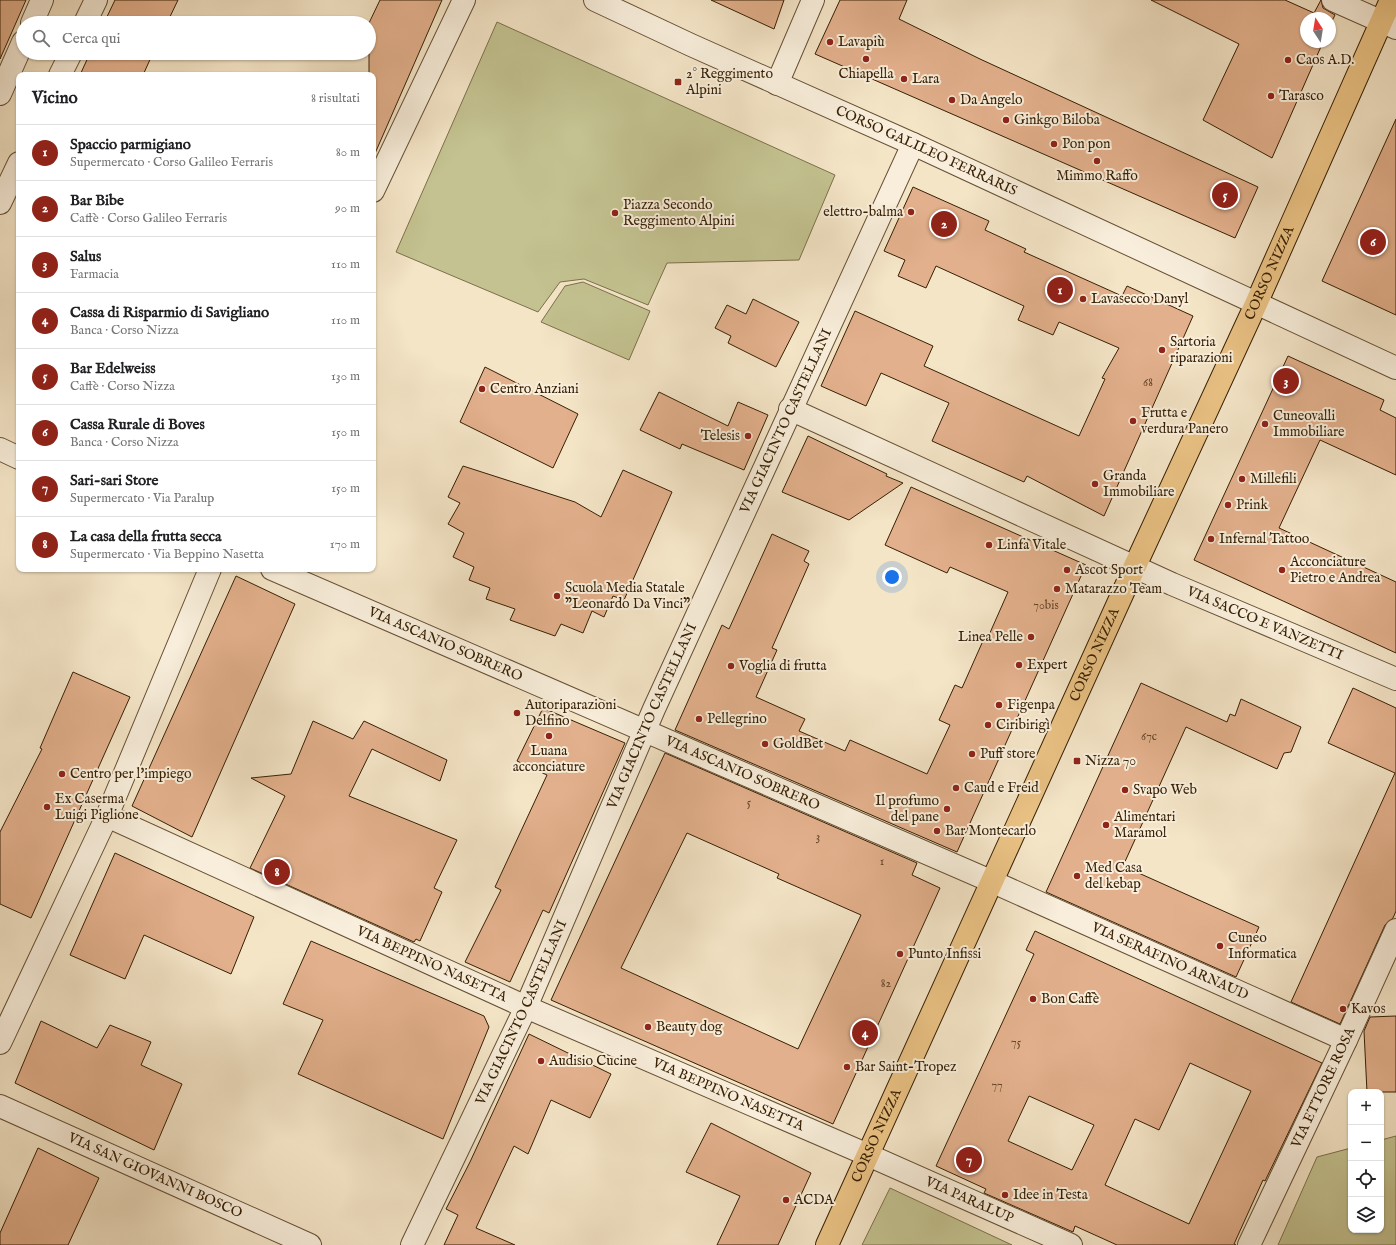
<!DOCTYPE html>
<html lang="it">
<meta charset="utf-8">
<style>
:root{--surface:#fff;--page:#f2f2f2;--text:#202124;--muted:#757577;--line:#e0e0e0;--accent:#8f2418}
body{margin:0;font-family:"IM FELL English",serif;background:var(--page);color:var(--text)}
.controls{position:absolute;right:12px;bottom:12px;display:grid;overflow:hidden;border-radius:8px;box-shadow:0 1px 3px #0004}
.controls button{width:36px;height:36px;display:grid;place-items:center;padding:0;border:0;border-bottom:1px solid var(--line);background:var(--surface);color:var(--text);font:20px sans-serif}
.compass{position:absolute;left:1300px;top:12px;width:36px;height:36px;border-radius:50%;background:var(--surface);box-shadow:0 1px 3px #0004;rotate:348deg}
.you{position:absolute;left:892px;top:577px;width:14px;height:14px;margin:-10px;border:3px solid #fff;border-radius:50%;background:#1a73e8;box-shadow:0 0 0 6px #1a73e833}
.badge{display:grid;place-items:center;width:26px;height:26px;border-radius:50%;background:var(--accent);color:#fff;font-size:13px;font-weight:700}
.pin{position:absolute;translate:-50% -50%;border:2px solid #fff;box-shadow:0 1px 4px #0006}
.list{margin:0;padding:0;list-style:none}
h2{display:flex;justify-content:space-between;align-items:center;height:52px;margin:0;padding:0 16px;font-size:17px}
h2 small{font-size:13px;font-weight:400;color:var(--muted)}
.list li{display:grid;grid-template-columns:26px 1fr auto;gap:12px;align-items:center;box-sizing:border-box;height:56px;padding:0 16px;border-top:1px solid var(--line)}
.list b{display:block;font-size:15px;white-space:nowrap}
.list p{margin:0;font-size:13px;white-space:nowrap;color:var(--muted)}
.list em{font-size:13px;font-style:normal;color:var(--muted)}
.icon{flex:none;width:22px;height:22px;fill:none;stroke:currentColor;stroke-width:2;stroke-linecap:round;stroke-linejoin:round}
.map{position:relative;flex:none;width:1396px;height:1245px;overflow:hidden}
.search{position:absolute;background:var(--surface);box-shadow:0 1px 3px #0004;left:16px;top:16px;width:360px;height:44px;display:flex;align-items:center;gap:10px;box-sizing:border-box;padding:0 14px;border-radius:22px;color:var(--muted);font-size:15px}
.panel{position:absolute;background:var(--surface);box-shadow:0 1px 3px #0004;left:16px;top:72px;width:360px;height:500px;border-radius:8px}
.map>svg:first-child{display:block}
.green{fill:#c3c290;stroke:#7c704a}
.building{fill:#e2b08c;stroke:#361f03;fill-rule:evenodd}
.lines{fill:none;stroke-linecap:round;stroke-linejoin:round}
.minor-casing{stroke:#665034;stroke-width:24}
.major-casing{stroke:#361f03;stroke-width:24}
.minor{stroke:#f8eedb;stroke-width:22}
.major{stroke:#eac284;stroke-width:22}
.poi-dot{fill:#8f2418;stroke:#f8eedb;stroke-width:1.5}
.labels{text-anchor:middle;dominant-baseline:central;stroke-width:4;stroke-linejoin:round;paint-order:stroke}
.number-label{font-size:12px;fill:#614325}
.poi-label{font-size:14px;fill:#361f03;stroke:#f8eedb;text-anchor:start}
.street-label{font-size:14px;fill:#361f03;stroke:#f8eedb}
</style>
<div class="map">
<svg width="1396" height="1245" viewBox="0 0 1396 1245">
<rect width="100%" height="100%" fill="#f4e5c7"/>
<filter id="stains"><feTurbulence type="fractalNoise" baseFrequency=".005" numOctaves="4"/><feColorMatrix values="0 0 0 0 .2 0 0 0 0 .09 0 0 0 0 .02 0 0 0 .5 -.17"/></filter>
<radialGradient id="worn" r=".72"><stop offset=".6" stop-color="#630" stop-opacity="0"/><stop offset="1" stop-color="#630" stop-opacity=".3"/></radialGradient>
<!-- green -->
<g class="green">
<polygon points="497,22 835,175 799,260 667,263 648,305 584,279 560,282 538,312 396,252"/>
<polygon points="583,282 650,311 629,360 541,322 565,286"/>
<polygon points="1396,1136 1396,1245 1278,1245 1317,1157 1351,1148 1351,1230 1381,1230 1381,1140"/>
<polygon points="890,1188 1012,1245 862,1245"/>
</g>
<!-- building -->
<g class="building">
<polygon points="0,0 26,0 0,59"/>
<polygon points="115,0 178,0 167,23 104,23"/>
<polygon points="380,0 442,0 373,158 373,75 369,75 369,23"/>
<polygon points="711,0 784,0 774,29"/>
<polygon points="840,0 907,0 899,19 980,59 1258,187 1235,238 815,54"/>
<polygon points="1151,0 1285,0 1314,13 1321,0 1323,8 1335,15 1330,25 1330,18 1306,18 1306,42 1323,42 1272,158 1203,120 1239,44"/>
<polygon points="90,53 153,53 143,75 80,75"/>
<polygon points="1396,119 1396,315 1322,281"/>
<polygon points="913,187 989,221 985,230 1026,249 1024,252 1122,296 1127,286 1193,316 1104,516 1027,476 1024,482 932,441 949,403 881,373 866,406 821,386 855,311 933,346 924,366 1079,436 1105,379 1102,378 1119,348 1059,322 1053,335 1018,320 1024,306 936,266 926,288 898,276 905,260 884,251"/>
<polygon points="753,299 799,322 776,367 728,343 731,336 715,328 727,305 746,314"/>
<polygon points="1288,356 1384,400 1380,410 1396,418 1396,475 1320,440 1279,528 1396,582 1396,653 1194,560"/>
<polygon points="485,367 578,414 553,468 460,422"/>
<polygon points="659,392 728,426 738,402 768,415 744,470 682,444 680,449 640,430"/>
<polygon points="808,436 887,474 886,476 903,483 849,520 782,492"/>
<polygon points="463,466 575,502 601,517 623,470 672,492 624,600 613,596 604,617 592,611 583,633 561,624 555,636 510,620 515,609 486,599 490,588 469,580 474,567 453,557 464,533 448,524 460,503 448,497"/>
<polygon points="911,487 1086,565 957,852 675,730 722,625 729,629 772,534 809,551 804,561 809,564 772,648 777,650 756,697 805,719 799,731 845,751 850,740 927,774 950,725 939,720 955,685 962,688 986,634 989,635 1008,592 950,567 947,573 885,545"/>
<polygon points="236,576 295,604 192,837 132,806"/>
<polygon points="73,672 130,697 31,918 0,904 0,832 42,749 40,748"/>
<polygon points="1141,683 1227,722 1230,714 1235,716 1241,699 1301,727 1291,752 1284,753 1277,769 1186,727 1123,866 1259,927 1236,977 1046,892"/>
<polygon points="1353,688 1396,708 1396,911 1393,918 1385,925 1340,1024 1291,1002 1395,773 1328,743"/>
<polygon points="543,708 625,743 549,913 543,910 510,982 465,962 501,890 495,887 547,775 517,761"/>
<polygon points="313,721 353,739 364,721 447,760 440,781 372,749 349,796 457,840 434,888 442,892 420,941 416,939 414,942 250,868 285,796 251,778 291,774"/>
<path d="M665,753L917,863L912,875L940,888L833,1124L551,1000ZM687,833L779,874L777,878L861,915L798,1049L621,968Z"/>
<polygon points="115,853 254,917 231,974 144,935 125,979 70,955"/>
<path d="M1035,931L1322,1063L1265,1181L1263,1180L1234,1244L1236,1245H1117L1075,1226L1073,1232L984,1193L986,1189L936,1166L1034,954L1026,950ZM1190,1063L1251,1091L1189,1224L1105,1185L1135,1119L1159,1130ZM1029,1096L1094,1125L1072,1170L1008,1141Z"/>
<polygon points="311,941 484,1016 489,1027 443,1139 298,1074 323,1020 283,1004"/>
<polygon points="1396,1016 1396,1092 1367,1092 1364,1031 1370,1017"/>
<polygon points="41,1021 97,1048 110,1025 151,1042 141,1065 182,1084 154,1150 15,1083"/>
<polygon points="529,1034 611,1074 590,1118 551,1100 528,1154 514,1146 476,1228 515,1245 444,1245 458,1215 446,1209 470,1162"/>
<polygon points="711,1123 811,1173 778,1245 717,1245 740,1196 686,1172"/>
<polygon points="38,1148 99,1178 68,1245 0,1245 0,1233"/>
</g>
<g class="lines">
<defs>
<g id="minor">
<path id="s1" d="M595,0L691,45L913,144L1396,368"/>
<polyline points="1333,0 1396,28"/>
<polyline points="32,23 42,0"/>
<polyline points="85,23 96,0"/>
<polyline points="60,75 71,53"/>
<polyline points="777,84 813,0"/>
<polyline points="0,94 23,42"/>
<polyline points="373,191 464,0"/>
<polyline points="0,203 19,163"/>
<path id="s2" d="M790,409L1172,584L1396,679"/>
<polyline points="0,449 19,458"/>
<path id="s3" d="M272,569L993,882L1346,1040"/>
<path id="s4" d="M107,816L526,1007L868,1155L1071,1245"/>
<polyline points="0,1043 107,816 210,569"/>
<path id="s5" d="M0,1106L310,1245"/>
<path id="s6" d="M412,1245L526,1007L654,709L913,144"/>
<path id="s7" d="M1249,1245L1346,1040L1396,930"/>
</g>
<g id="major">
<path id="s8" d="M827,1245L1135,566L1256,304L1391,0"/>
</g>
</defs>
<!-- minor casing -->
<use href="#minor" class="minor-casing"/>
<!-- major casing -->
<use href="#major" class="major-casing"/>
<!-- minor -->
<use href="#minor" class="minor"/>
<!-- major -->
<use href="#major" class="major"/>
</g>
<!-- markers -->
<g class="poi-dot">
<circle cx="830" cy="42" r="4"/>
<circle cx="866" cy="59" r="4"/>
<circle cx="1288" cy="60" r="4"/>
<circle cx="904" cy="79" r="4"/>
<rect x="674" y="78" width="8" height="8" rx="2"/>
<circle cx="1271" cy="96" r="4"/>
<circle cx="952" cy="100" r="4"/>
<circle cx="1006" cy="120" r="4"/>
<circle cx="1054" cy="144" r="4"/>
<circle cx="1097" cy="161" r="4"/>
<circle cx="911" cy="212" r="4"/>
<circle cx="615" cy="213" r="4"/>
<circle cx="1083" cy="299" r="4"/>
<circle cx="1162" cy="350" r="4"/>
<circle cx="482" cy="389" r="4"/>
<circle cx="1133" cy="421" r="4"/>
<circle cx="1265" cy="424" r="4"/>
<circle cx="748" cy="436" r="4"/>
<circle cx="1242" cy="479" r="4"/>
<circle cx="1095" cy="484" r="4"/>
<circle cx="1228" cy="505" r="4"/>
<circle cx="1211" cy="539" r="4"/>
<circle cx="989" cy="545" r="4"/>
<circle cx="1067" cy="570" r="4"/>
<circle cx="1282" cy="570" r="4"/>
<circle cx="1057" cy="589" r="4"/>
<circle cx="557" cy="596" r="4"/>
<circle cx="1031" cy="637" r="4"/>
<circle cx="1019" cy="665" r="4"/>
<circle cx="731" cy="666" r="4"/>
<circle cx="999" cy="705" r="4"/>
<circle cx="517" cy="713" r="4"/>
<circle cx="699" cy="719" r="4"/>
<circle cx="988" cy="725" r="4"/>
<circle cx="549" cy="736" r="4"/>
<circle cx="765" cy="744" r="4"/>
<circle cx="972" cy="754" r="4"/>
<rect x="1073" y="757" width="8" height="8" rx="2"/>
<circle cx="62" cy="774" r="4"/>
<circle cx="956" cy="788" r="4"/>
<circle cx="1125" cy="790" r="4"/>
<circle cx="47" cy="807" r="4"/>
<circle cx="947" cy="809" r="4"/>
<circle cx="1106" cy="825" r="4"/>
<circle cx="937" cy="831" r="4"/>
<circle cx="1077" cy="876" r="4"/>
<circle cx="1220" cy="946" r="4"/>
<circle cx="900" cy="954" r="4"/>
<circle cx="1033" cy="999" r="4"/>
<circle cx="1343" cy="1009" r="4"/>
<circle cx="648" cy="1027" r="4"/>
<circle cx="541" cy="1061" r="4"/>
<circle cx="847" cy="1067" r="4"/>
<circle cx="1005" cy="1195" r="4"/>
<circle cx="786" cy="1200" r="4"/>
</g>
<g class="labels">
<!-- number labels -->
<g class="number-label">
<text x="1148" y="382">68</text>
<text x="1046" y="605">70bis</text>
<text x="1149" y="736">67c</text>
<text x="749" y="802">5</text>
<text x="818" y="836">3</text>
<text x="882" y="861">1</text>
<text x="886" y="983">82</text>
<text x="1016" y="1042">75</text>
<text x="997" y="1085">77</text>
</g>
<!-- poi labels -->
<g class="poi-label">
<text x="838" y="42">Lavapiù</text>
<text x="1296" y="60">Caos A.D.</text>
<text x="686" y="74">2° Reggimento<tspan x="686" dy="16">Alpini</tspan></text>
<text x="866" y="74" text-anchor="middle">Chiapella</text>
<text x="912" y="79">Lara</text>
<text x="1279" y="96">Tarasco</text>
<text x="960" y="100">Da Angelo</text>
<text x="1014" y="120">Ginkgo Biloba</text>
<text x="1062" y="144">Pon pon</text>
<text x="1097" y="176" text-anchor="middle">Mimmo Raffo</text>
<text x="623" y="205">Piazza Secondo<tspan x="623" dy="16">Reggimento Alpini</tspan></text>
<text x="903" y="212" text-anchor="end">elettro-balma</text>
<text x="1091" y="299">Lavasecco Danyl</text>
<text x="1170" y="342">Sartoria<tspan x="1170" dy="16">riparazioni</tspan></text>
<text x="490" y="389">Centro Anziani</text>
<text x="1141" y="413">Frutta e<tspan x="1141" dy="16">verdura Panero</tspan></text>
<text x="1273" y="416">Cuneovalli<tspan x="1273" dy="16">Immobiliare</tspan></text>
<text x="740" y="436" text-anchor="end">Telesis</text>
<text x="1103" y="476">Granda<tspan x="1103" dy="16">Immobiliare</tspan></text>
<text x="1250" y="479">Millefili</text>
<text x="1236" y="505">Prink</text>
<text x="1219" y="539">Infernal Tattoo</text>
<text x="997" y="545">Linfa Vitale</text>
<text x="1290" y="562">Acconciature<tspan x="1290" dy="16">Pietro e Andrea</tspan></text>
<text x="1075" y="570">Ascot Sport</text>
<text x="565" y="588">Scuola Media Statale<tspan x="565" dy="16">"Leonardo Da Vinci"</tspan></text>
<text x="1065" y="589">Matarazzo Team</text>
<text x="1023" y="637" text-anchor="end">Linea Pelle</text>
<text x="1027" y="665">Expert</text>
<text x="739" y="666">Voglia di frutta</text>
<text x="525" y="705">Autoriparazioni<tspan x="525" dy="16">Delfino</tspan></text>
<text x="1007" y="705">Figenpa</text>
<text x="707" y="719">Pellegrino</text>
<text x="996" y="725">Ciribirigì</text>
<text x="773" y="744">GoldBet</text>
<text x="549" y="751" text-anchor="middle">Luana<tspan x="549" dy="16">acconciature</tspan></text>
<text x="980" y="754">Puff store</text>
<text x="1085" y="761">Nizza 70</text>
<text x="70" y="774">Centro per l'impiego</text>
<text x="964" y="788">Caud e Freid</text>
<text x="1133" y="790">Svapo Web</text>
<text x="55" y="799">Ex Caserma<tspan x="55" dy="16">Luigi Piglione</tspan></text>
<text x="939" y="801" text-anchor="end">Il profumo<tspan x="939" dy="16">del pane</tspan></text>
<text x="1114" y="817">Alimentari<tspan x="1114" dy="16">Maramol</tspan></text>
<text x="945" y="831">Bar Montecarlo</text>
<text x="1085" y="868">Med Casa<tspan x="1085" dy="16">del kebap</tspan></text>
<text x="1228" y="938">Cuneo<tspan x="1228" dy="16">Informatica</tspan></text>
<text x="908" y="954">Punto Infissi</text>
<text x="1041" y="999">Bon Caffè</text>
<text x="1351" y="1009">Kavos</text>
<text x="656" y="1027">Beauty dog</text>
<text x="549" y="1061">Audisio Cucine</text>
<text x="855" y="1067">Bar Saint-Tropez</text>
<text x="1013" y="1195">Idee in Testa</text>
<text x="794" y="1200">ACDA</text>
</g>
<!-- street labels -->
<g class="street-label">
<text stroke="none"><textPath href="#s1" startOffset="364">CORSO GALILEO FERRARIS</textPath></text>
<text stroke="none"><textPath href="#s8" startOffset="1068">CORSO NIZZA</textPath></text>
<text stroke="none"><textPath href="#s6" startOffset="905">VIA GIACINTO CASTELLANI</textPath></text>
<text stroke="none"><textPath href="#s2" startOffset="521">VIA SACCO E VANZETTI</textPath></text>
<text stroke="none"><textPath href="#s3" startOffset="189">VIA ASCANIO SOBRERO</textPath></text>
<text stroke="none"><textPath href="#s8" startOffset="648">CORSO NIZZA</textPath></text>
<text stroke="none"><textPath href="#s6" startOffset="581">VIA GIACINTO CASTELLANI</textPath></text>
<text stroke="none"><textPath href="#s3" startOffset="513">VIA ASCANIO SOBRERO</textPath></text>
<text stroke="none"><textPath href="#s3" startOffset="980">VIA SERAFINO ARNAUD</textPath></text>
<text stroke="none"><textPath href="#s4" startOffset="357">VIA BEPPINO NASETTA</textPath></text>
<text stroke="none"><textPath href="#s6" startOffset="257">VIA GIACINTO CASTELLANI</textPath></text>
<text stroke="none"><textPath href="#s7" startOffset="174">VIA ETTORE ROSA</textPath></text>
<text stroke="none"><textPath href="#s4" startOffset="681">VIA BEPPINO NASETTA</textPath></text>
<text stroke="none"><textPath href="#s8" startOffset="120">CORSO NIZZA</textPath></text>
<text stroke="none"><textPath href="#s5" startOffset="170">VIA SAN GIOVANNI BOSCO</textPath></text>
<text stroke="none"><textPath href="#s4" startOffset="944">VIA PARALUP</textPath></text>
</g>
</g>
<rect width="100%" height="100%" filter="url(#stains)"/>
<rect width="100%" height="100%" fill="url(#worn)"/>
</svg>
<div class="controls">
<button>+</button>
<button>−</button>
<button><svg class="icon" aria-label="locate" viewBox="0 0 24 24"><circle cx="12" cy="12" r="6"/><path d="M12 2v4M12 18v4M2 12h4M18 12h4"/></svg></button>
<button><svg class="icon" aria-label="layers" viewBox="0 0 24 24"><path d="M12 4l9 5-9 5-9-5zM3 14l9 5 9-5"/></svg></button>
</div>
<svg class="compass" viewBox="-18 -18 36 36"><path d="M0-13l5 13h-10z" fill="#e53935"/><path d="M0 13l5-13h-10z" fill="#757577"/></svg>
<div class="you"></div>
<div class="pin badge" style="left:1060px;top:290px">1</div>
<div class="pin badge" style="left:944px;top:224px">2</div>
<div class="pin badge" style="left:1286px;top:381px">3</div>
<div class="pin badge" style="left:865px;top:1033px">4</div>
<div class="pin badge" style="left:1225px;top:195px">5</div>
<div class="pin badge" style="left:1373px;top:242px">6</div>
<div class="pin badge" style="left:969px;top:1160px">7</div>
<div class="pin badge" style="left:277px;top:872px">8</div>
<div class="search"><svg class="icon" aria-label="search" viewBox="0 0 24 24"><circle cx="10" cy="10" r="6"/><path d="M15 15l6 6"/></svg>Cerca qui</div>
<section class="panel">
<h2>Vicino<small>8 risultati</small></h2>
<ul class="list">
<li><span class="badge">1</span><div><b>Spaccio parmigiano</b><p>Supermercato · Corso Galileo Ferraris</p></div><em>80 m</em></li>
<li><span class="badge">2</span><div><b>Bar Bibe</b><p>Caffè · Corso Galileo Ferraris</p></div><em>90 m</em></li>
<li><span class="badge">3</span><div><b>Salus</b><p>Farmacia</p></div><em>110 m</em></li>
<li><span class="badge">4</span><div><b>Cassa di Risparmio di Savigliano</b><p>Banca · Corso Nizza</p></div><em>110 m</em></li>
<li><span class="badge">5</span><div><b>Bar Edelweiss</b><p>Caffè · Corso Nizza</p></div><em>130 m</em></li>
<li><span class="badge">6</span><div><b>Cassa Rurale di Boves</b><p>Banca · Corso Nizza</p></div><em>150 m</em></li>
<li><span class="badge">7</span><div><b>Sari-sari Store</b><p>Supermercato · Via Paralup</p></div><em>150 m</em></li>
<li><span class="badge">8</span><div><b>La casa della frutta secca</b><p>Supermercato · Via Beppino Nasetta</p></div><em>170 m</em></li>
</ul>
</section>
</div>
